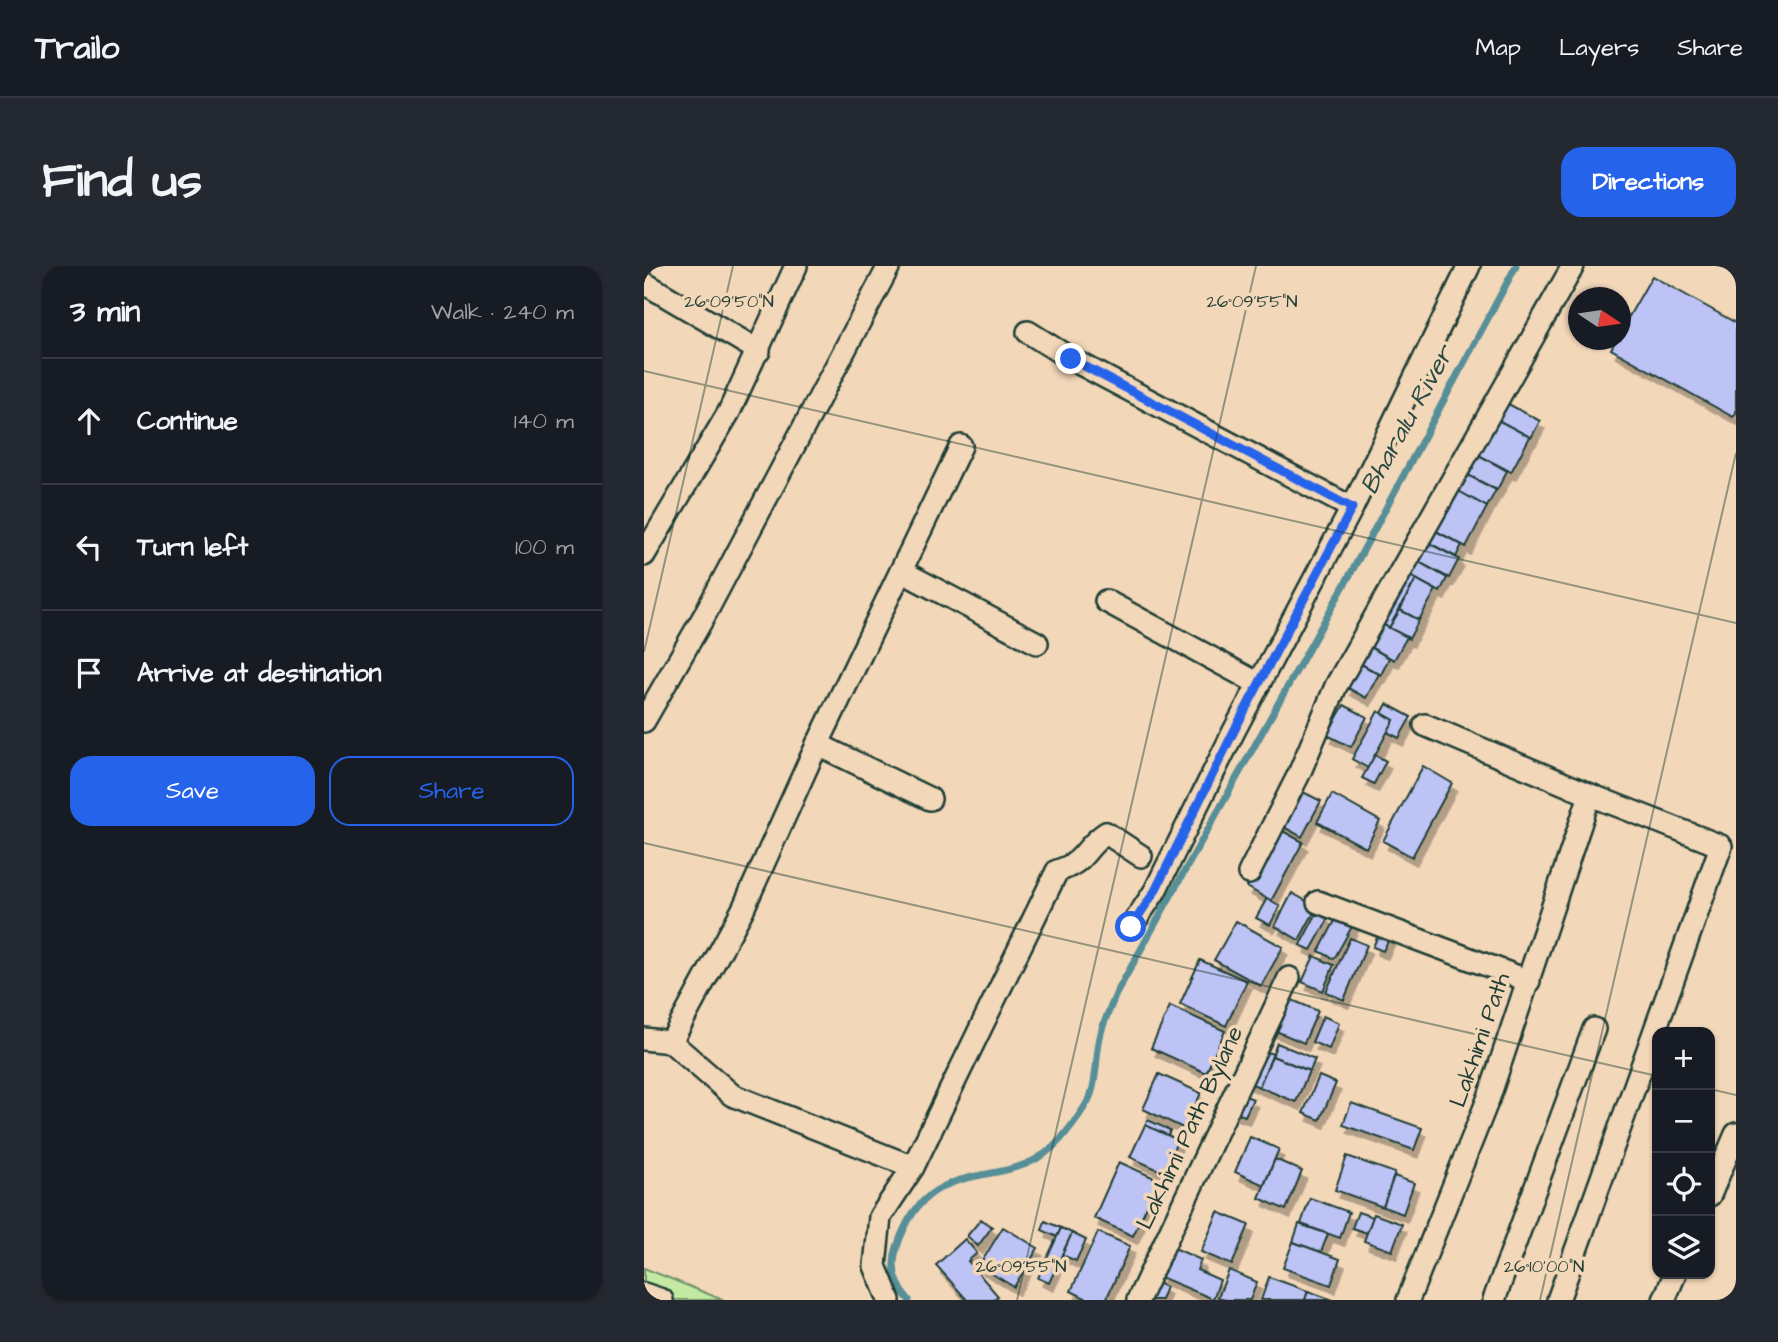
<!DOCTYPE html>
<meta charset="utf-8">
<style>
:root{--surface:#171b24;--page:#242831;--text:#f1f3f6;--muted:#9ea1a6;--line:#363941;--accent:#2563eb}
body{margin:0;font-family:"Architects Daughter",sans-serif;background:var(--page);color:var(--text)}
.controls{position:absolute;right:21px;bottom:21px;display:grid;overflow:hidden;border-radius:14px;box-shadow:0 2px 5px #0004}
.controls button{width:63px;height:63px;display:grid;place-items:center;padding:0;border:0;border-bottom:2px solid var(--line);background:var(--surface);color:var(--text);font:35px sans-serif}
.compass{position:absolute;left:924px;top:21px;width:63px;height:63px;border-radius:50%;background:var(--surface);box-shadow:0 2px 5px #0004;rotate:103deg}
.stop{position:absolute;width:21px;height:21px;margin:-16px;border:5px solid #2563eb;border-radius:50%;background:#fff}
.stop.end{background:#2563eb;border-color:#fff;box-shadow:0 2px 7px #0008}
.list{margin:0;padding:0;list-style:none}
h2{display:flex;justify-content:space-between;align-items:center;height:91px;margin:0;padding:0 28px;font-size:30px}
h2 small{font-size:23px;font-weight:400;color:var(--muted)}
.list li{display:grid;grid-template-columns:46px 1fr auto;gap:21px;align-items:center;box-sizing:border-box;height:126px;padding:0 28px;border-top:2px solid var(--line)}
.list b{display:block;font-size:26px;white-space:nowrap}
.list em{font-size:23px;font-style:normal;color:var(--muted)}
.actions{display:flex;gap:14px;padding:21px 28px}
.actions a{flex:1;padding:16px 0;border:2px solid var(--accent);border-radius:21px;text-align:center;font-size:24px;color:var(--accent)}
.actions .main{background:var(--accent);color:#fff}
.icon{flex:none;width:38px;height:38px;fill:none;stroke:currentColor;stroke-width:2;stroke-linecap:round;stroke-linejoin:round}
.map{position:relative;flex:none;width:1092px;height:1034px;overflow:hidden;border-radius:21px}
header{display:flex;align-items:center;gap:42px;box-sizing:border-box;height:98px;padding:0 35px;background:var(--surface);border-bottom:2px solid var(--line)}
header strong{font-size:33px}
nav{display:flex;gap:38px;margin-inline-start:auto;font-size:24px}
.intro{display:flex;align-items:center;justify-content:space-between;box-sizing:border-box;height:168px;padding:0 42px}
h1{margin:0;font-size:49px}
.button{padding:18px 32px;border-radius:21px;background:var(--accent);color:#fff;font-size:24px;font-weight:700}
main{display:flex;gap:42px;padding:0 42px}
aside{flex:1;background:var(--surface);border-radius:21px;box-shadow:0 2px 5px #0004}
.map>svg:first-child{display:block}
.green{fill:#c3e9a3;stroke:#71936c;stroke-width:2}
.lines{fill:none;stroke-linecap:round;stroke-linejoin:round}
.stream{stroke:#568f98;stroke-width:7}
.building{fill:#bec3f5;stroke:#1f3d34;stroke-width:2;filter:url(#shadow)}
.street-casing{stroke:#1f3d34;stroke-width:26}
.street{stroke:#f3d7b9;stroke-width:21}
.route{stroke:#2563eb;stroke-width:9}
.ticks{fill:none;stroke:#1f3d34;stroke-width:2;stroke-opacity:0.45}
.labels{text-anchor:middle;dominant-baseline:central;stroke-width:7;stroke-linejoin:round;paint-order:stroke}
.street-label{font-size:24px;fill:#1f3d34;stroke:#f3d7b9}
.water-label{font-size:26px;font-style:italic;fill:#284b45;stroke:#f3d7b9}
.ticks-label{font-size:18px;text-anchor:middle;fill:#1f3d34;stroke:#f3d7b9;stroke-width:7;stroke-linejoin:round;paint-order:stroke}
</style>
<header>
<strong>Trailo</strong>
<nav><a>Map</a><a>Layers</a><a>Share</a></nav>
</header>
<div class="intro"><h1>Find us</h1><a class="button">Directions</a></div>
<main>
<aside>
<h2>3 min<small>Walk · 240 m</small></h2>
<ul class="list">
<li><svg class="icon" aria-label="ahead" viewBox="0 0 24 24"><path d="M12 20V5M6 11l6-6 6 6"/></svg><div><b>Continue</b></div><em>140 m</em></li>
<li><svg class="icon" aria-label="left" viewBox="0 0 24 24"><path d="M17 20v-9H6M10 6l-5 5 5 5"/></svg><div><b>Turn left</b></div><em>100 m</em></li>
<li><svg class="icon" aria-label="arrive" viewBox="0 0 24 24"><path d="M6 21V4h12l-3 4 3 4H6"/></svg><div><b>Arrive at destination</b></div></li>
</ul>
<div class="actions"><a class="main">Save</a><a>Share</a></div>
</aside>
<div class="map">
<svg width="1092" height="1034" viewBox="0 0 1092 1034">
<defs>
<filter id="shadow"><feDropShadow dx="4.5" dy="8" stdDeviation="0" flood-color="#0004"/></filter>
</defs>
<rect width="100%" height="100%" fill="#f3d7b9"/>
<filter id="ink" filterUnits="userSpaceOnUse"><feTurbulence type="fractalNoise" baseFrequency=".0143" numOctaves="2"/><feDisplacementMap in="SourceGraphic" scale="14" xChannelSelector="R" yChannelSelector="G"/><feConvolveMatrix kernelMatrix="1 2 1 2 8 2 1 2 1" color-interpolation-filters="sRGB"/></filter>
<g filter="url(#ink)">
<!-- green -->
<polygon class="green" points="0,1002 79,1034 0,1034"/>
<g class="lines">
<!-- stream -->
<path class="stream" d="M265,1034C252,1019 246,1001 253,981C286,879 365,932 416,874C425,863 437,848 444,835C454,816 451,788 457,767C460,754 467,741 472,728L707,307L872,0"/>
</g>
<!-- building -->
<g class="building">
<polygon points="1008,10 1092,57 1092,147 1089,151 967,83 972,74 976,74 976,66"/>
<polygon points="857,134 896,155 887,172 848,151"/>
<polygon points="848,151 886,171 867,206 829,186"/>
<polygon points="829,186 863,205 853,224 818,206"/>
<polygon points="818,206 852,224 843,241 809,222"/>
<polygon points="809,222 843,241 822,281 788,263"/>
<polygon points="788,263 818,279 812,291 781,275"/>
<polygon points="781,275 815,293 805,312 771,294"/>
<polygon points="771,294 803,312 796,326 763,309"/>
<polygon points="763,309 772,313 745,362 736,357"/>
<polygon points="772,313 792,324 775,354 756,344"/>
<polygon points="756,344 775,354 765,373 745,362"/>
<polygon points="736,357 763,371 750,394 724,380"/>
<polygon points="724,380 745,392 737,409 715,397"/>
<polygon points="715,397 735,408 722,432 702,421"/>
<polygon points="743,438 767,451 755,472 743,466 750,454 738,447"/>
<polygon points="700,439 723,451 707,481 683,469"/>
<polygon points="734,445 750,454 724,502 708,493"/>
<polygon points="731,489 742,495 730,518 718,512"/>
<polygon points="779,500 808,517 768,591 739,575"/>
<polygon points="655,524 677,535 658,571 636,559"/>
<polygon points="688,528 736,555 722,582 673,556"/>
<polygon points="635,563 659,576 627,635 603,621"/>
<polygon points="648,627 673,641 655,674 631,660"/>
<polygon points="623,632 636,640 626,659 612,652"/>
<polygon points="674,645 685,652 667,684 656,679"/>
<polygon points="694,649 710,657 690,693 675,685"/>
<polygon points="592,655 639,681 617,720 570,694"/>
<polygon points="736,665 747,669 739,685 729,681"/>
<polygon points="706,672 723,679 700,734 682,726"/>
<polygon points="670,690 690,699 679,725 658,716"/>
<polygon points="556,694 603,715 582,760 536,738"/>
<polygon points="641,731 674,745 660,777 627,763"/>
<polygon points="526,740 581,765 562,807 507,782"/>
<polygon points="679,750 695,757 685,783 668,776"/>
<polygon points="633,777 671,793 666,805 628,790"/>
<polygon points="615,783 629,788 615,821 601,815"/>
<polygon points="628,790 665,805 652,836 615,821"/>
<polygon points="515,808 557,827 541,863 499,843"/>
<polygon points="675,810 692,817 676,854 659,847"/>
<polygon points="597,828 609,833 601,850 589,846"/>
<polygon points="707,837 778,862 770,884 699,859"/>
<polygon points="504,854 526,864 524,870 501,859"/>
<polygon points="501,859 534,874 519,906 486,891"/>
<polygon points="606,871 635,883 620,919 591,906"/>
<polygon points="703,890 751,907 739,941 691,924"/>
<polygon points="631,893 658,905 642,944 615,932"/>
<polygon points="475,896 515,914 489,970 450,952"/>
<polygon points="750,910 770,917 759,948 739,941"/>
<polygon points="666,932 705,946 696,972 657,958"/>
<polygon points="574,946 605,959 588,999 557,986"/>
<polygon points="714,946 729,951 723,967 708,962"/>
<polygon points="730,948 758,958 748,985 720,975"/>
<polygon points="337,953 348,961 334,980 323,970"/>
<polygon points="401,955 417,962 413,971 398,964"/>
<polygon points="655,958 684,968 677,986 649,976"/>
<polygon points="359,961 394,982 370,1021 335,1000"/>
<polygon points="417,962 428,967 405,1017 394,1012"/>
<polygon points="454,966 486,980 462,1034 445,1034 427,1025"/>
<polygon points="428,967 442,974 432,995 418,989"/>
<polygon points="321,973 333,987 324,995 354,1030 349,1034 323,1034 292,999"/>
<polygon points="649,976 696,993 687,1019 639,1002"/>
<polygon points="526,980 557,994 553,1004 576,1014 569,1033 514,1010"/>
<polygon points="585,1004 613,1016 606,1034 582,1034 574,1031"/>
<polygon points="625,1011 664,1025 661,1034 617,1034"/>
<polygon points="509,1015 522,1021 517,1034 501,1034"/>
<polygon points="664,1025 689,1034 661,1034"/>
</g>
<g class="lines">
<defs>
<g id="street">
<polyline points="0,17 115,85"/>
<polyline points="384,66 427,93 708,242"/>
<polyline points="0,289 85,146 152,0"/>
<polyline points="257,305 393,377"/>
<polyline points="462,335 615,418"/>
<polyline points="0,455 59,352 245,0"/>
<polyline points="781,459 949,530 1077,580 914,1034"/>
<polyline points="173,478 286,533"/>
<polyline points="605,607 655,508 692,420 929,0"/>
<polyline points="674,636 885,715"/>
<polyline points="487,661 511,625 590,465 708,242 825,0"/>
<polyline points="0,773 27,776 88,829 269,901"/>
<polyline points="27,776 99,643 166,494 317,180"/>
<polyline points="1066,929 1092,868"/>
<polyline points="0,1028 18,1034"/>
<path d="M245,1034L231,1000L236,951L269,901L413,605C444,595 438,583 462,567L497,590"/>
<polyline points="494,1034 645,712"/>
<polyline points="764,1034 845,831 944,535 949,530"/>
<polyline points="850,1034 950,763"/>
<polyline points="1020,1034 1031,1008"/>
</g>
</defs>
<!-- street casing -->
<use href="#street" class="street-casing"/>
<!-- street -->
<use href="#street" class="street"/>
</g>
</g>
<g class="lines" filter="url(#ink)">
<!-- route -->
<polyline class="route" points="427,93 708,242 590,465 511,625 487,661"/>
</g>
<!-- ticks -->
<path class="ticks" d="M0,105L1092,357M0,386L89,0M0,577L1013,810M1066,823L1092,829M373,1034L612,0M896,1034L1092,187"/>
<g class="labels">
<!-- street labels -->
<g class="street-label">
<text transform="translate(836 774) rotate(-71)">Lakhimi Path</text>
<text transform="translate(546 862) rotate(-65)">Lakhimi Path Bylane</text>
</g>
<!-- water labels -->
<g class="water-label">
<text transform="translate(763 154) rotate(-61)">Bharalu River</text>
</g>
</g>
<g class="ticks-label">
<text x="85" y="41">26°09'50"N</text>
<text x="608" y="41">26°09'55"N</text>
<text x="377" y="1006">26°09'55"N</text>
<text x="900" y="1006">26°10'00"N</text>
</g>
</svg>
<div class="controls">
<button>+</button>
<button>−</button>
<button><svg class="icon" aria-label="locate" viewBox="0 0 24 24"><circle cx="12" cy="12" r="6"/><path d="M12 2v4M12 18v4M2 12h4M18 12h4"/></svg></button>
<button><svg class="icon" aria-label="layers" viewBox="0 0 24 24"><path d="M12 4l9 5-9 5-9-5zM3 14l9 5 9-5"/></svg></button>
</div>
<svg class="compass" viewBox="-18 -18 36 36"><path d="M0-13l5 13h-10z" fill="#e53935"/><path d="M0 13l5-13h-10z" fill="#9ea1a6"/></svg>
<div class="stop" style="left:487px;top:661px"></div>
<div class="stop end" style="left:427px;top:93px"></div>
</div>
</main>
